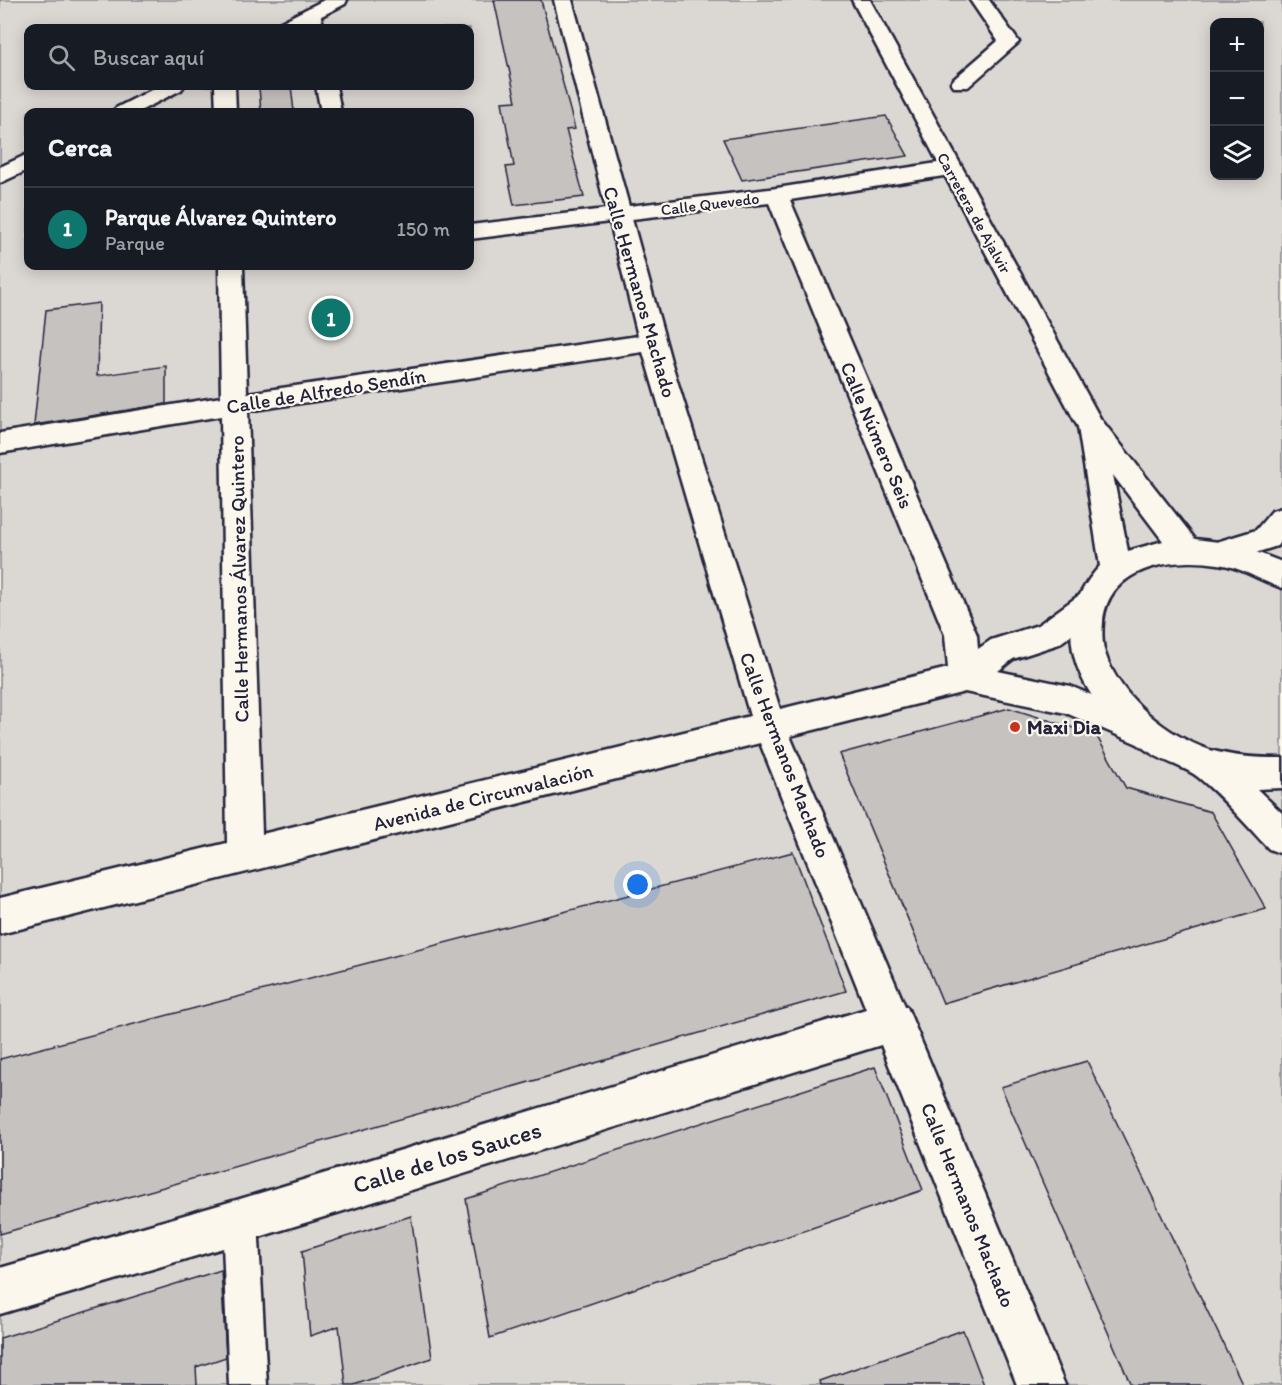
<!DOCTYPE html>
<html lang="es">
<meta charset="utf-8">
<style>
:root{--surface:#171b24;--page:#242831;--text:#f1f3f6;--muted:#9ea1a6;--line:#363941;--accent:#0f766e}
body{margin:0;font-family:Itim,sans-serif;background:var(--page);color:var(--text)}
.controls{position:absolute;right:18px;top:18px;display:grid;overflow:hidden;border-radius:12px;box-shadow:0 3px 15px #0003}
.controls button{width:54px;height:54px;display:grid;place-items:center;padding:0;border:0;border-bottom:2px solid var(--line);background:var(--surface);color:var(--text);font:30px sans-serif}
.you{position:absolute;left:638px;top:885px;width:21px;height:21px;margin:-15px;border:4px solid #fff;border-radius:50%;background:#1a73e8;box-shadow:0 0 0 9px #1a73e833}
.badge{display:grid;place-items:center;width:39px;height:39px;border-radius:50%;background:var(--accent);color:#fff;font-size:20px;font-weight:700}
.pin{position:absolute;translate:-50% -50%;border:3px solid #fff;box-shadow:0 2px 6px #0006}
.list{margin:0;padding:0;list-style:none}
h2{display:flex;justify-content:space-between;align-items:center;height:78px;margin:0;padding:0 24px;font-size:26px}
h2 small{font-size:20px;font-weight:400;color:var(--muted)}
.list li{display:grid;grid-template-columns:39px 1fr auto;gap:18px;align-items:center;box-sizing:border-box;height:84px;padding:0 24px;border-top:2px solid var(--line)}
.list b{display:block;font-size:22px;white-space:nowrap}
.list p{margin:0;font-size:20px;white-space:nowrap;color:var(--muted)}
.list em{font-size:20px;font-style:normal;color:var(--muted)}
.icon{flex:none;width:33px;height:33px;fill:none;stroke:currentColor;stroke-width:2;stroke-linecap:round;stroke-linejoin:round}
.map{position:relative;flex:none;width:1282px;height:1385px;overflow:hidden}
.search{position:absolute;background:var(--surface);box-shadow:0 3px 15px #0003;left:24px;top:24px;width:450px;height:66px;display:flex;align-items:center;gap:15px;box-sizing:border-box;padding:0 21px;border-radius:12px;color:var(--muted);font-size:22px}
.panel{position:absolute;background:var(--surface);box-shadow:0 3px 15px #0003;left:24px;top:108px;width:450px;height:162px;border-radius:12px}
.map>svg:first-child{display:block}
.green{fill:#dbd8d3;stroke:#7e7d87;stroke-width:1.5;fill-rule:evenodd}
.building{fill:#c6c2c0;stroke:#22223b;stroke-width:1.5}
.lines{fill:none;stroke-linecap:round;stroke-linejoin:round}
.pedestrian-casing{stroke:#22223b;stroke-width:5}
.minor-casing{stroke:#22223b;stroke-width:5}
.tertiary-casing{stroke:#22223b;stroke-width:5}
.pedestrian{fill:#fbf7ec;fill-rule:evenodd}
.minor{fill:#fbf7ec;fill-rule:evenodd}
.tertiary{fill:#fbf7ec;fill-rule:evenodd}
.poi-dot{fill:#c8321e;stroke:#fbf7ec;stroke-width:2}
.labels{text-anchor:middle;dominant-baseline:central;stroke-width:4.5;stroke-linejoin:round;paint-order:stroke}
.far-street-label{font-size:16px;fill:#22223b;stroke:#fbf7ec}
.street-label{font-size:20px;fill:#22223b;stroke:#fbf7ec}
.poi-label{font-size:20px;font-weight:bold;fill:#22223b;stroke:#fbf7ec;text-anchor:start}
.near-street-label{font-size:24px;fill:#22223b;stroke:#fbf7ec}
</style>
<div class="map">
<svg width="1282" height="1385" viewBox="0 0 1282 1385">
<rect width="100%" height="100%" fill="#fbf7ec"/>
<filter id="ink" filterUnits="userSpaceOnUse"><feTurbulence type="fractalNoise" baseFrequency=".0167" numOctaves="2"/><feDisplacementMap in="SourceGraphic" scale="12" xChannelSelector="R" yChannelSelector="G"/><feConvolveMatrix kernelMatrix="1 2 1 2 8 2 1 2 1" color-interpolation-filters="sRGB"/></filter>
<g filter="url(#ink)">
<!-- green -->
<path class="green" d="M0,0H1282V1385H0ZM1214,22H1260V176H1214ZM28,28H470V86H28ZM28,112H470V266H28Z"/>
<!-- building -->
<g class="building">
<polygon points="494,0 541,0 575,129 566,130 584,197 514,205 506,167 514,166 502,102 516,101"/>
<polygon points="262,86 291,86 294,112 261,112 259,87"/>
<polygon points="886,116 908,156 742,180 723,139"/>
<polygon points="99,303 97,376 166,366 166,404 34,425 46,310"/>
<polygon points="1009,708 1096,735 1126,788 1211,812 1266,909 943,1003 839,754"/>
<polygon points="793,852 846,991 0,1234 0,1059"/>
<polygon points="1087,1061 1243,1385 1131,1385 1001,1087"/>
<polygon points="875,1067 923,1190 490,1338 466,1199"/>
<polygon points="411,1216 432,1358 354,1385 346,1385 339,1326 310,1336 302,1251"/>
<polygon points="221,1270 226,1357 196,1367 197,1385 0,1385 0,1338"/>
<polygon points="963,1330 984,1385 821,1385 820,1381"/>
</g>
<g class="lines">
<defs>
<polygon id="pedestrian" points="240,1203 253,1208 258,1221 267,1385 229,1385 222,1221 227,1208"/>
<g id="minor">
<path d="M554,0H572L629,206L777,188L950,161L958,163L961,168L958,173L950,175L790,200L977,635L978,649L991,640L1038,625L1078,596L1089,592L1100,596L1105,605L1100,614L1059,644L1013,659L998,671L1070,686L1159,723L1164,733L1159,743L1147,748L1066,713L965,692L790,736L905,1006L907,1007L1065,1385H1017L881,1045L240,1243L0,1314V1268L240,1199L866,1009L760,743L0,934V898L227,843L221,416L0,453V433L221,397L219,266H243L247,393L638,336L610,222L470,239V225L606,209ZM769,203L945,635L948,668L780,709L671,361L632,219ZM643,352L750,716L262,834L248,411Z"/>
<polygon points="970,0 989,0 1019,42 968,87 954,87 951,83 954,79 998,41"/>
<polygon points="312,8 319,10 324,28 305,28 302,14 305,10"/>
<polygon points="215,86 235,86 236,112 216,112"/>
<polygon points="316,86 336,86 341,112 321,112"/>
<polygon points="1282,508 1282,539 1277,546 1221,564 1210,560 1206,552 1210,544 1256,530 1272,511"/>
</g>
<g id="tertiary">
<polygon points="324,0 347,0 345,4 298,28 274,28 277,24"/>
<path d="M852,0H870L1100,418L1195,539L1235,544L1282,562V588C1260,581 1241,567 1218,564C1173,557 1108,566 1103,622C1102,633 1102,643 1105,653C1119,697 1168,736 1210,750C1234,757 1257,758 1282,758V788L1257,789L1282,813V854L1269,849C1246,825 1224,798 1198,777C1186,767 1161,761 1146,750C1083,706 1040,630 1100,566L1078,427ZM1113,475L1163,541L1128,551Z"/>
<polygon points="159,86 184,86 181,90 138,112 112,112 116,108"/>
<polygon points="28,154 28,170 0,183 0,167"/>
</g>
</defs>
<!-- pedestrian casing -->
<use href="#pedestrian" class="pedestrian-casing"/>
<!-- minor casing -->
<use href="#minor" class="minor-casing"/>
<!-- tertiary casing -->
<use href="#tertiary" class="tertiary-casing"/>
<!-- pedestrian -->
<use href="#pedestrian" class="pedestrian"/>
<!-- minor -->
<use href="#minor" class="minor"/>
<!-- tertiary -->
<use href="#tertiary" class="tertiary"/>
</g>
</g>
<!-- markers -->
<circle class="poi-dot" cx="1015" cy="727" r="6"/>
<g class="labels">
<!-- far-street labels -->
<g class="far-street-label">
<text transform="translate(710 204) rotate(-7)">Calle Quevedo</text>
<text transform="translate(974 213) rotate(61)">Carretera de Ajalvir</text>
</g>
<!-- street labels -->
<g class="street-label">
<text transform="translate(640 292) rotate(74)">Calle Hermanos Machado</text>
<text transform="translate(326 391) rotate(-9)">Calle de Alfredo Sendín</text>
<text transform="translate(877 435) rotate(67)">Calle Número Seis</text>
<text transform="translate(239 579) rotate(-91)">Calle Hermanos Álvarez Quintero</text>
<text transform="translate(785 755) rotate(69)">Calle Hermanos Machado</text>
<text transform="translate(483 797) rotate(-14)">Avenida de Circunvalación</text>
<text transform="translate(968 1205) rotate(68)">Calle Hermanos Machado</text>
</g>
<!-- poi labels -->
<g class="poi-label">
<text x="1027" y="727">Maxi Dia</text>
</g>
<!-- near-street labels -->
<g class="near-street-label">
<text transform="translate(447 1157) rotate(-17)">Calle de los Sauces</text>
</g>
</g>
</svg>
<div class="controls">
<button>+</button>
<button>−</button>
<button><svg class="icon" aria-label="layers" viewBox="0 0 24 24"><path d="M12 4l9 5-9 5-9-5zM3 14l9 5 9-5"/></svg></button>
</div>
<div class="you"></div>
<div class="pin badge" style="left:331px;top:318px">1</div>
<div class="search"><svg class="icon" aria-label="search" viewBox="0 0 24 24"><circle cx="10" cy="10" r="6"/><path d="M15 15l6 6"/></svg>Buscar aquí</div>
<section class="panel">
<h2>Cerca<small></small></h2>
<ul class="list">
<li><span class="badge">1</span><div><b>Parque Álvarez Quintero</b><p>Parque</p></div><em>150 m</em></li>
</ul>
</section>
</div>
